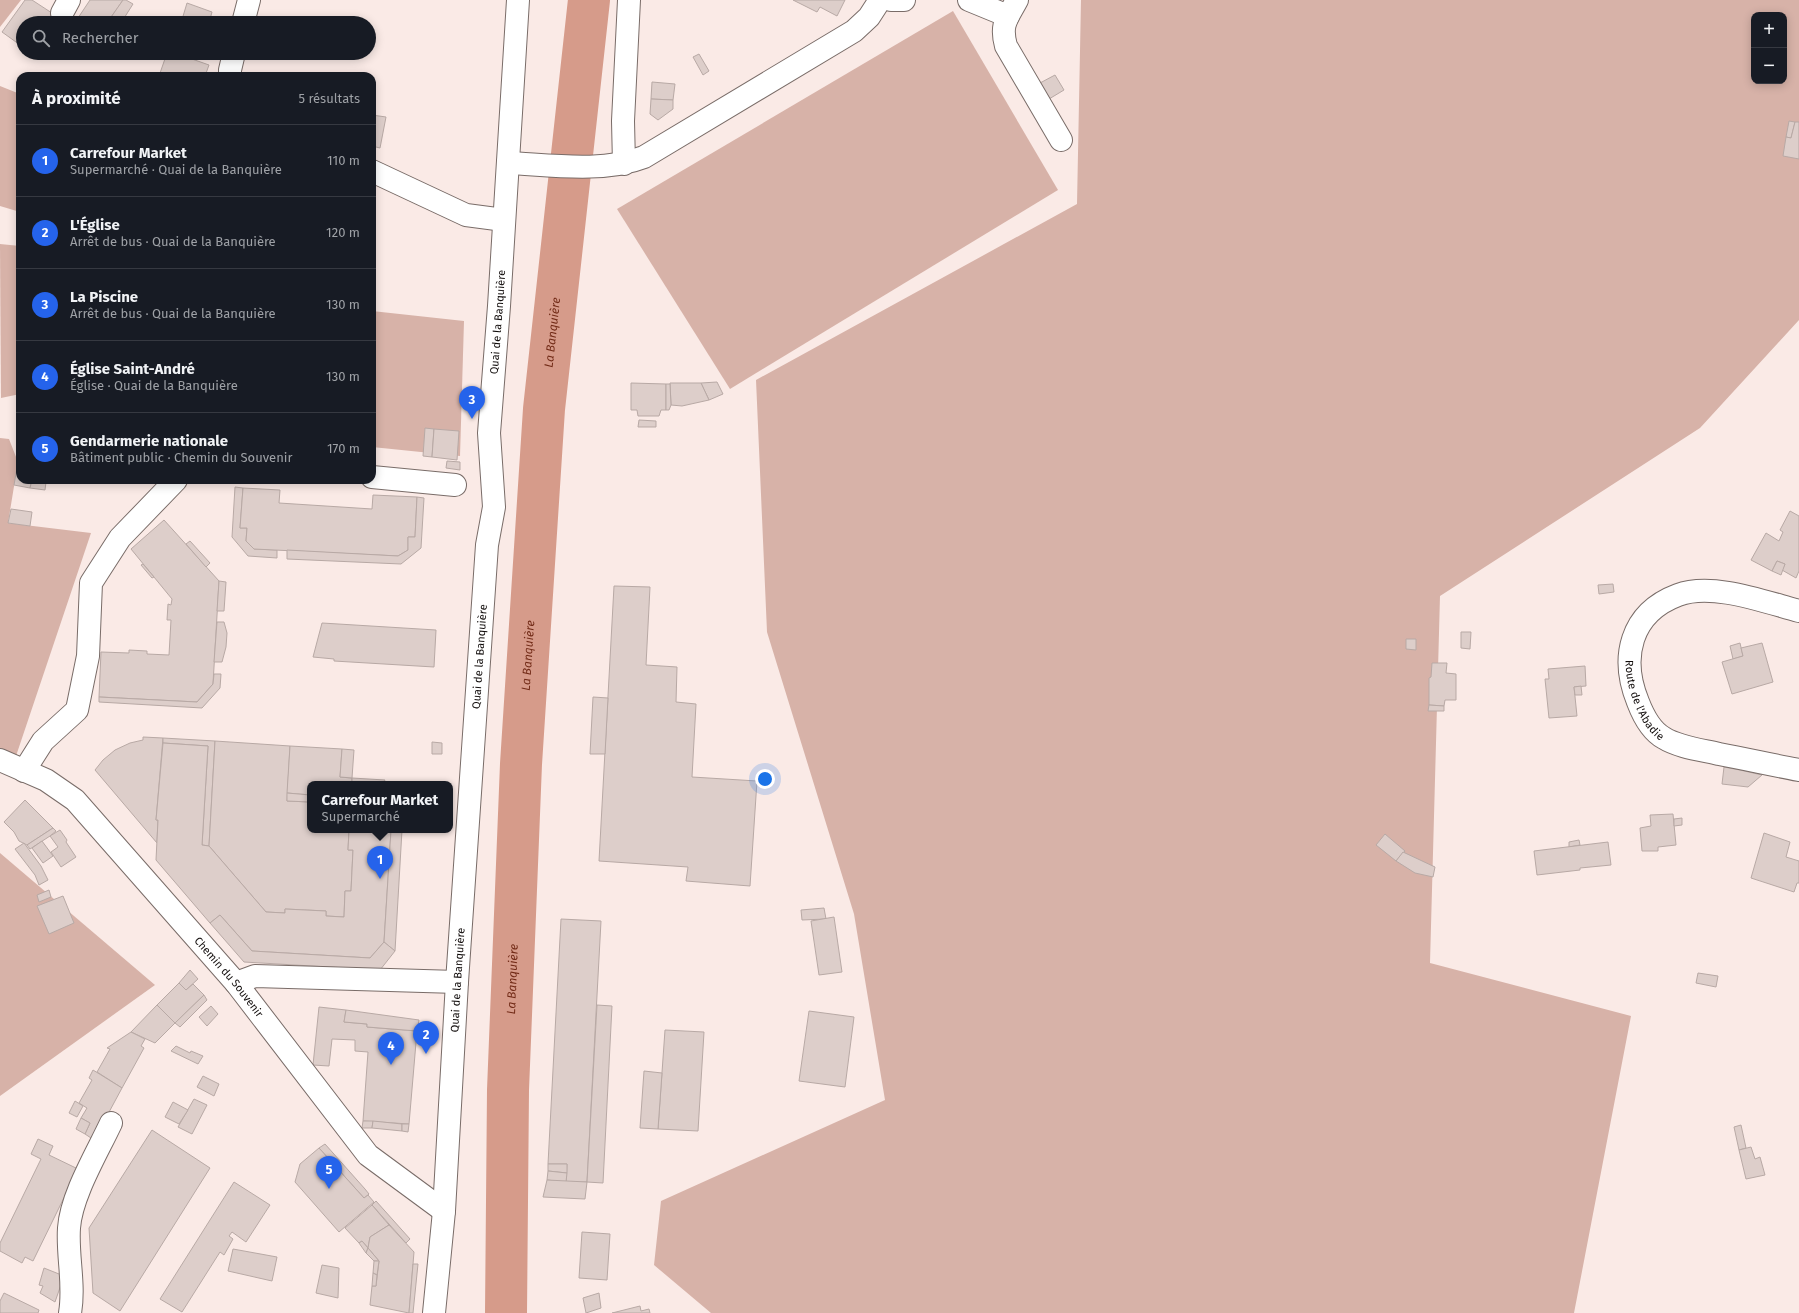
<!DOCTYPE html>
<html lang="fr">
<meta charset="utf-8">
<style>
:root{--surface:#171b24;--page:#20242c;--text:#f1f3f6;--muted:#9ea1a6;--line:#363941;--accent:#2563eb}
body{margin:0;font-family:"Fira Sans",sans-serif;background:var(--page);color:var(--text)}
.controls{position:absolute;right:12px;top:12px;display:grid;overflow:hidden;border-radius:8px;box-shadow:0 2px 10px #0003}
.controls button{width:36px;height:36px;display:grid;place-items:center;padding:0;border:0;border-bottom:1px solid var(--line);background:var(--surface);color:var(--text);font:20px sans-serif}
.you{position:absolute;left:765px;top:779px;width:14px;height:14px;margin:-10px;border:3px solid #fff;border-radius:50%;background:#1a73e8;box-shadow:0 0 0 6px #1a73e833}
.badge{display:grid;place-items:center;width:26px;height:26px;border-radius:50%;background:var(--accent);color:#fff;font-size:13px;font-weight:700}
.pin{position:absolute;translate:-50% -33px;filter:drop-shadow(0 1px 2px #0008)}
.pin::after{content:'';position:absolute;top:21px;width:14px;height:12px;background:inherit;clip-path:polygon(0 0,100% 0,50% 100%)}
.popup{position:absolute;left:307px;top:781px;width:146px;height:52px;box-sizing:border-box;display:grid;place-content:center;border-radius:8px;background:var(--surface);filter:drop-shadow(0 1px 3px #0005);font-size:13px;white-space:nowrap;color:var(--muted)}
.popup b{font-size:15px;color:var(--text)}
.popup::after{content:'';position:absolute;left:50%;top:100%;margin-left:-8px;border:8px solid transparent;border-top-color:var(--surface)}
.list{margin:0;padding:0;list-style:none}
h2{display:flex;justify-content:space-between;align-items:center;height:52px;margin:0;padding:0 16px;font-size:17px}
h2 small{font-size:13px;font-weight:400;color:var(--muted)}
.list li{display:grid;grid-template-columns:26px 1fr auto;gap:12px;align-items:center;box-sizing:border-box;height:72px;padding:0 16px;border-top:1px solid var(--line)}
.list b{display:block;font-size:15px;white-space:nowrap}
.list p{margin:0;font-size:13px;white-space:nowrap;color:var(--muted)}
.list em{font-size:13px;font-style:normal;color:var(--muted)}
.icon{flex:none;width:22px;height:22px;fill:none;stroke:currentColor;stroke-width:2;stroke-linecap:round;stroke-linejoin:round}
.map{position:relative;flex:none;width:1799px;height:1313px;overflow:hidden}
.search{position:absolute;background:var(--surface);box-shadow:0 2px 10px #0003;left:16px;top:16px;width:360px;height:44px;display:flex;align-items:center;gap:10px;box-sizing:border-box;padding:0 14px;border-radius:22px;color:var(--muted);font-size:15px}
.panel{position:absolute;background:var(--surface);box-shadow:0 2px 10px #0003;left:16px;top:72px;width:360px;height:412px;border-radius:12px}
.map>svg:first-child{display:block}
.green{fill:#d7b2a8;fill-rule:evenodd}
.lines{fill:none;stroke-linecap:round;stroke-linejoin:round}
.river{stroke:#d69b8a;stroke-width:42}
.building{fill:#ddceca;stroke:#b8a9a5}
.street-casing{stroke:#796c68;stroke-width:24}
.secondary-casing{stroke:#796c68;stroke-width:24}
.street{stroke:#fff;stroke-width:22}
.secondary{stroke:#fff;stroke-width:22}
.labels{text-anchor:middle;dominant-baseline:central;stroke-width:3;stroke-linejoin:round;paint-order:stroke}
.street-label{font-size:11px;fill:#100b0a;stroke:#faeae6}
.water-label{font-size:12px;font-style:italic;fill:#722b17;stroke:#faeae6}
</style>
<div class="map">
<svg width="1799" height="1313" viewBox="0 0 1799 1313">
<rect width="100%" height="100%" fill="#faeae6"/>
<!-- green -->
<g class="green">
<polygon points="0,0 21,0 0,27"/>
<path d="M1081,0H1799V320L1700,428L1440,596L1430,963L1631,1016L1574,1313H711L654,1265L661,1201L885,1100L854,914L767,632L756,380L1077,204ZM1754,15H1784V81H1754Z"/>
<polygon points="953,11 1058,190 730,389 617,209"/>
<polygon points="0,86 20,94 20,212 0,206"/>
<polygon points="0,244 20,246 20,394 1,398"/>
<polygon points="372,311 464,321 460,456 372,447"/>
<polygon points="0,438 9,439 18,462 8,523 91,533 16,756 0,748"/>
<polygon points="0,853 155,985 0,1096"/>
</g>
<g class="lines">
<!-- river -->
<path class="river" id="s1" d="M506,1313L508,1090L521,764L544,409L589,0"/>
</g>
<!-- building -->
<g class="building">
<polygon points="25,0 32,0 55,15 49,23 23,23 23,47 2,32"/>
<polygon points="90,0 123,0 107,23 105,21 104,23 86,23 78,18"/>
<polygon points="123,0 126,0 133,4 121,23 107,23"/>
<polygon points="793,0 845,0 837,16 820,7 817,12"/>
<polygon points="187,3 212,12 209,23 181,23"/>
<polygon points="167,53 175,53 209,65 205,76 159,76"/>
<polygon points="699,54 709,71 703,75 693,57"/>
<polygon points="1055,75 1064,90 1049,99 1040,83"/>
<polygon points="652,82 675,84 673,100 651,99"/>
<polygon points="651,99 673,100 673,109 658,120 650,114"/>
<polygon points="372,115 386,117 380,148 372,146"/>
<polygon points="1789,121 1795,122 1791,138 1786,137"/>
<polygon points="1795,122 1799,122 1799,159 1783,156 1786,137 1791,138"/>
<polygon points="717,382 723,394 709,400 701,383"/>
<polygon points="631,383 666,384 666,410 661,410 659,416 638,416 637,410 631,410"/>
<polygon points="670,383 701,383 709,400 682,406 671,405"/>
<polygon points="666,384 670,384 671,405 669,410 666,410"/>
<polygon points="639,420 656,421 656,427 638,427"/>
<polygon points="425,428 434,429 432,457 423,456"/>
<polygon points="434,429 459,431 457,460 432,457"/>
<polygon points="447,461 460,462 460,470 446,468"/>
<polygon points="18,462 20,463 20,480 32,480 30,488 14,485"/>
<polygon points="32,480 46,482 45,490 30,488"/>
<polygon points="235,487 243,488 240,528 247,528 246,541 254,549 277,550 277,558 248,556 232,537"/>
<polygon points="243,488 280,490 279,503 372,509 373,495 417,497 415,537 408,537 408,550 398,556 254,549 246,541 247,528 240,528"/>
<polygon points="417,497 424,498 421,548 401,564 287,559 287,550 398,556 408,550 408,537 415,537"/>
<polygon points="11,509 32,512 30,526 8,523"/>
<polygon points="1790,511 1799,516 1799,571 1796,578 1782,570 1785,564 1777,561 1772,571 1751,560 1766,533 1779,541 1783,532 1780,530"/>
<polygon points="164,520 219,581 213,684 197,702 99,697 101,652 129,653 129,650 147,651 147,654 169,655 171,620 167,620 168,604 171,605 172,599 131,549"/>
<polygon points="190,541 210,563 206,567 186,544"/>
<polygon points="1777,561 1785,564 1781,575 1772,571"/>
<polygon points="143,564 154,577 152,578 141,565"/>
<polygon points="219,581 226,582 224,611 217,611"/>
<polygon points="1613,584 1614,592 1599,594 1598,585"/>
<polygon points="614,586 650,587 646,665 677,667 676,702 696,704 692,777 757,781 750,886 686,881 688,867 599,861"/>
<polygon points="217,622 224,622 227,633 226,647 222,662 214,662"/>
<polygon points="322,623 436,630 434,667 334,661 334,659 313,657"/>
<polygon points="1461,632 1471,632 1470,649 1461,648"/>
<polygon points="1406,639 1416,639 1416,650 1406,649"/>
<polygon points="1740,643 1743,656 1733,659 1730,646"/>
<polygon points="1762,643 1773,682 1732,694 1722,662 1743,656 1741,648"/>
<polygon points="1432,663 1447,663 1446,673 1456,674 1456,700 1445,700 1444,706 1429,705 1429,678 1431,677"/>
<polygon points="1585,666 1586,686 1574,687 1577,716 1549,718 1545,679 1549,679 1548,669"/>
<polygon points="214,674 221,674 220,688 202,708 99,702 99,697 197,702 213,684"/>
<polygon points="1581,686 1582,695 1575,695 1574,687"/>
<polygon points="593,697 608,698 605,754 590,754"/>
<polygon points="1429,705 1444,706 1444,711 1428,711"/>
<polygon points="143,737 163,738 156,820 158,820 157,843 95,770 103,760 115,750 130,743 143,740"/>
<polygon points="163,738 215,741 209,846 202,845 208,746 163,743"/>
<polygon points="215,741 290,746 287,801 310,802 310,830 349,830 348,850 353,850 351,891 345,891 344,917 326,916 326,911 285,909 285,913 266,912 209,846"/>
<polygon points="432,742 442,743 442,754 432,754"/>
<polygon points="163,743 208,746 202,845 209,846 266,912 285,913 285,909 326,911 326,916 344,917 345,891 351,891 353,850 348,850 349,830 391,830 384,942 370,958 252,951 220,915 210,923 156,860 158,820 156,820"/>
<polygon points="290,746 342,749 340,777 352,778 352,784 310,784 310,795 287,793"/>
<polygon points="342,749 354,750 352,778 340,777"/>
<polygon points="1724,767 1740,770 1762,775 1748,787 1722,784"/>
<polygon points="352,778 385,780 383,784 352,784"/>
<polygon points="287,793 310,795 310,802 287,801"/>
<polygon points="25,800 53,828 27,845 19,841 14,832 4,822"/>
<polygon points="1673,814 1676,845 1658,847 1658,851 1642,851 1640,828 1651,826 1650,815"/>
<polygon points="1682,818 1682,825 1674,826 1674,819"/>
<polygon points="53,828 56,831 50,836 30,849 27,845"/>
<polygon points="60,830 67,840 66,842 76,857 61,867 51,852 58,847 50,836"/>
<polygon points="391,830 402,830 395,951 384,942"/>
<polygon points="1764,833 1790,842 1786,857 1799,861 1799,883 1797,883 1794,892 1751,878"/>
<polygon points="1385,834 1405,851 1396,861 1376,845"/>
<polygon points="1579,840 1580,845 1569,847 1569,842"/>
<polygon points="42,841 53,856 43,863 32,848"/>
<polygon points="1608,842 1611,865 1580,868 1580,870 1537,875 1534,851"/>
<polygon points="24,843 41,866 48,880 39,885 35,875 15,849"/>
<polygon points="1403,852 1435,867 1433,877 1415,873 1396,861"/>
<polygon points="49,890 51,897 39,902 37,895"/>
<polygon points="63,896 74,923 49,934 37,906"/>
<polygon points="824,908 826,919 802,920 801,910"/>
<polygon points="220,915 252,951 370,958 384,942 395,951 380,970 244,962 210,923"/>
<polygon points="834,917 842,972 819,975 811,921"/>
<polygon points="561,919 601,921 587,1182 566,1182 567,1164 548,1164"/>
<polygon points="190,970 198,979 186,990 179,983"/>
<polygon points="1698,973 1718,976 1716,987 1696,983"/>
<polygon points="179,983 186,990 193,984 204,995 175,1023 157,1005"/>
<polygon points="204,995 207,1000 180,1027 175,1023"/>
<polygon points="157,1005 175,1023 155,1043 131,1032"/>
<polygon points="597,1005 612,1006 603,1183 587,1182"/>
<polygon points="211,1006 218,1014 207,1026 199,1017"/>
<polygon points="319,1007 346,1010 344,1022 367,1024 367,1027 417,1031 409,1124 363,1121 368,1052 355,1051 355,1040 332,1039 329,1066 313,1065"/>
<polygon points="346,1010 419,1020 417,1031 367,1027 367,1024 344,1022"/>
<polygon points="809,1011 854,1017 845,1087 799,1081"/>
<polygon points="420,1027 428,1029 427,1043 418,1042"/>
<polygon points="665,1030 704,1032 698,1131 658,1129"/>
<polygon points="131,1032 145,1039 141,1046 144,1048 122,1088 97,1072 110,1049 107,1048"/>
<polygon points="176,1046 190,1053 191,1051 203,1056 198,1064 171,1051"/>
<polygon points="93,1070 122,1088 94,1140 85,1134 90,1123 81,1118 87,1108 79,1103 92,1080 89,1078"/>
<polygon points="644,1071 662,1073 658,1129 640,1128"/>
<polygon points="203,1076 219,1084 214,1096 197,1087"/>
<polygon points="194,1099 207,1105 192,1134 178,1127"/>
<polygon points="75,1101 83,1106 77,1117 69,1113"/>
<polygon points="173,1102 188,1110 179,1124 165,1117"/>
<polygon points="81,1118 90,1123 85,1134 76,1129"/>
<polygon points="363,1121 373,1121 372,1128 362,1128"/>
<polygon points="373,1121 402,1124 402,1131 372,1128"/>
<polygon points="402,1124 409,1124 408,1132 402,1131"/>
<polygon points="1741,1125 1746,1148 1739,1150 1734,1127"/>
<polygon points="152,1130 210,1168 120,1311 93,1293 89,1228"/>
<polygon points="38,1139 53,1146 49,1155 78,1169 33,1261 25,1257 22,1263 0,1251 0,1243 41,1159 31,1154"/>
<polygon points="325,1144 365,1189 369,1194 368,1195 364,1198 319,1148"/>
<polygon points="1751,1147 1755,1159 1760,1157 1765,1175 1746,1179 1739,1150"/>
<polygon points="319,1148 364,1198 368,1195 374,1202 339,1232 295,1182 300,1164"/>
<polygon points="548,1164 567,1164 567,1173 548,1171"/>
<polygon points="548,1171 567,1173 566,1182 547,1180"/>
<polygon points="547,1180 587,1182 585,1199 543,1197"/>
<polygon points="234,1182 270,1205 246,1242 232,1232 229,1236 233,1239 224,1255 220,1252 182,1312 160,1299"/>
<polygon points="376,1201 410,1239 406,1243 372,1205"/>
<polygon points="372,1205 389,1225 370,1237 368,1248 362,1241 359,1243 345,1228"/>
<polygon points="389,1225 414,1252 409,1313 370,1305 372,1286 376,1286 379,1261 368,1248 370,1237"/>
<polygon points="582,1232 610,1234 607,1280 579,1278"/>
<polygon points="362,1241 368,1248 366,1253 359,1243"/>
<polygon points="368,1248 379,1261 374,1261 366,1253"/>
<polygon points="233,1249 277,1257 272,1281 228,1271"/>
<polygon points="374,1261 379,1261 377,1275 373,1273"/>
<polygon points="413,1264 418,1264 413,1313 409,1313"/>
<polygon points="322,1265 339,1268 338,1298 316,1293"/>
<polygon points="44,1268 64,1276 55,1302 40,1293 43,1286 39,1285"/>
<polygon points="373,1273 377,1275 376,1286 372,1286"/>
<polygon points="4,1293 39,1310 38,1313 0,1313 0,1301"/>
<polygon points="599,1293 601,1308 586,1313 583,1298"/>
<polygon points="640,1306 641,1311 649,1309 650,1313 612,1313"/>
</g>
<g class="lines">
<defs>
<g id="street">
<polyline points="891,0 904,0"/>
<polyline points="969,0 1008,16"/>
<path d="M1017,0C1007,19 1000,24 1006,46L1061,140"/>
<polyline points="62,13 69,0"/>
<polyline points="243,23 249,0"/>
<polyline points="230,76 230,70 234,53"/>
<path d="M508,163C551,165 603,173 644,157L854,31L869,17L880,0"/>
<polyline points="624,164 623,121 629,0"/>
<polyline points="372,171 466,215 504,220"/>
<polyline points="372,477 455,485"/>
<path id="s2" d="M0,760L46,780L75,800L236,983L368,1155L444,1211"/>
<polyline points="24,771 43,741 77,710 88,656 91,583 120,538 176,480"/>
<polyline points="236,983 255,976 457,982"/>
<path d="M70,1313C75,1284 67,1256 69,1228C71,1196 97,1153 111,1123"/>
</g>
<g id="secondary">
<path id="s3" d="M1799,611C1765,602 1712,582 1678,595C1630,613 1620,658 1638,702C1643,715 1651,731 1664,738C1678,747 1702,750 1719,754C1746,759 1772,765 1799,770"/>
<path id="s4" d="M434,1313L444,1211L457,982L487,545L494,507L489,433L499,306L518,0"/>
</g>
</defs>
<!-- street casing -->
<use href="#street" class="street-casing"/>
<!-- secondary casing -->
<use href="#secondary" class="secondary-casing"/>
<!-- street -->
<use href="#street" class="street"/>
<!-- secondary -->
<use href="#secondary" class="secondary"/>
</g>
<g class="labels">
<!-- street labels -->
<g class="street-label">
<text stroke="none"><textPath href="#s4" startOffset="994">Quai de la Banquière</textPath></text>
<text stroke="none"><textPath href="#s4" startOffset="658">Quai de la Banquière</textPath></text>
<text stroke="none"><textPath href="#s3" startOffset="254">Route de l'Abadie</textPath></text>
<text stroke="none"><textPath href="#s2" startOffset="320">Chemin du Souvenir</textPath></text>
<text stroke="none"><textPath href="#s4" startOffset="334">Quai de la Banquière</textPath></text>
</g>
<!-- water labels -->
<g class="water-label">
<text stroke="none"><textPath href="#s1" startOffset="982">La Banquière</textPath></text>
<text stroke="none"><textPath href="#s1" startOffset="658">La Banquière</textPath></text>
<text stroke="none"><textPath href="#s1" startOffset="334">La Banquière</textPath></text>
</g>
</g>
</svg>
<div class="controls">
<button>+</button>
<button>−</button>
</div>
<div class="you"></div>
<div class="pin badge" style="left:380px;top:879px">1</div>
<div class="popup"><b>Carrefour Market</b>Supermarché</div>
<div class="pin badge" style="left:426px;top:1054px">2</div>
<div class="pin badge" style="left:472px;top:419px">3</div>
<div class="pin badge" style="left:391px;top:1065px">4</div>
<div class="pin badge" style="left:329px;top:1189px">5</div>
<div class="search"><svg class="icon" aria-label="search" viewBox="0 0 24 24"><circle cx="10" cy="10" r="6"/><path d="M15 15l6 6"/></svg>Rechercher</div>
<section class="panel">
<h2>À proximité<small>5 résultats</small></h2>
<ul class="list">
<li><span class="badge">1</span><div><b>Carrefour Market</b><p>Supermarché · Quai de la Banquière</p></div><em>110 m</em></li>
<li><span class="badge">2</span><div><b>L'Église</b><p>Arrêt de bus · Quai de la Banquière</p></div><em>120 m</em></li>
<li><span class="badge">3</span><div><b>La Piscine</b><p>Arrêt de bus · Quai de la Banquière</p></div><em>130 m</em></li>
<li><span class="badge">4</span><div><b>Église Saint-André</b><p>Église · Quai de la Banquière</p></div><em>130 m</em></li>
<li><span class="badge">5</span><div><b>Gendarmerie nationale</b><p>Bâtiment public · Chemin du Souvenir</p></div><em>170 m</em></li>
</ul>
</section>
</div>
